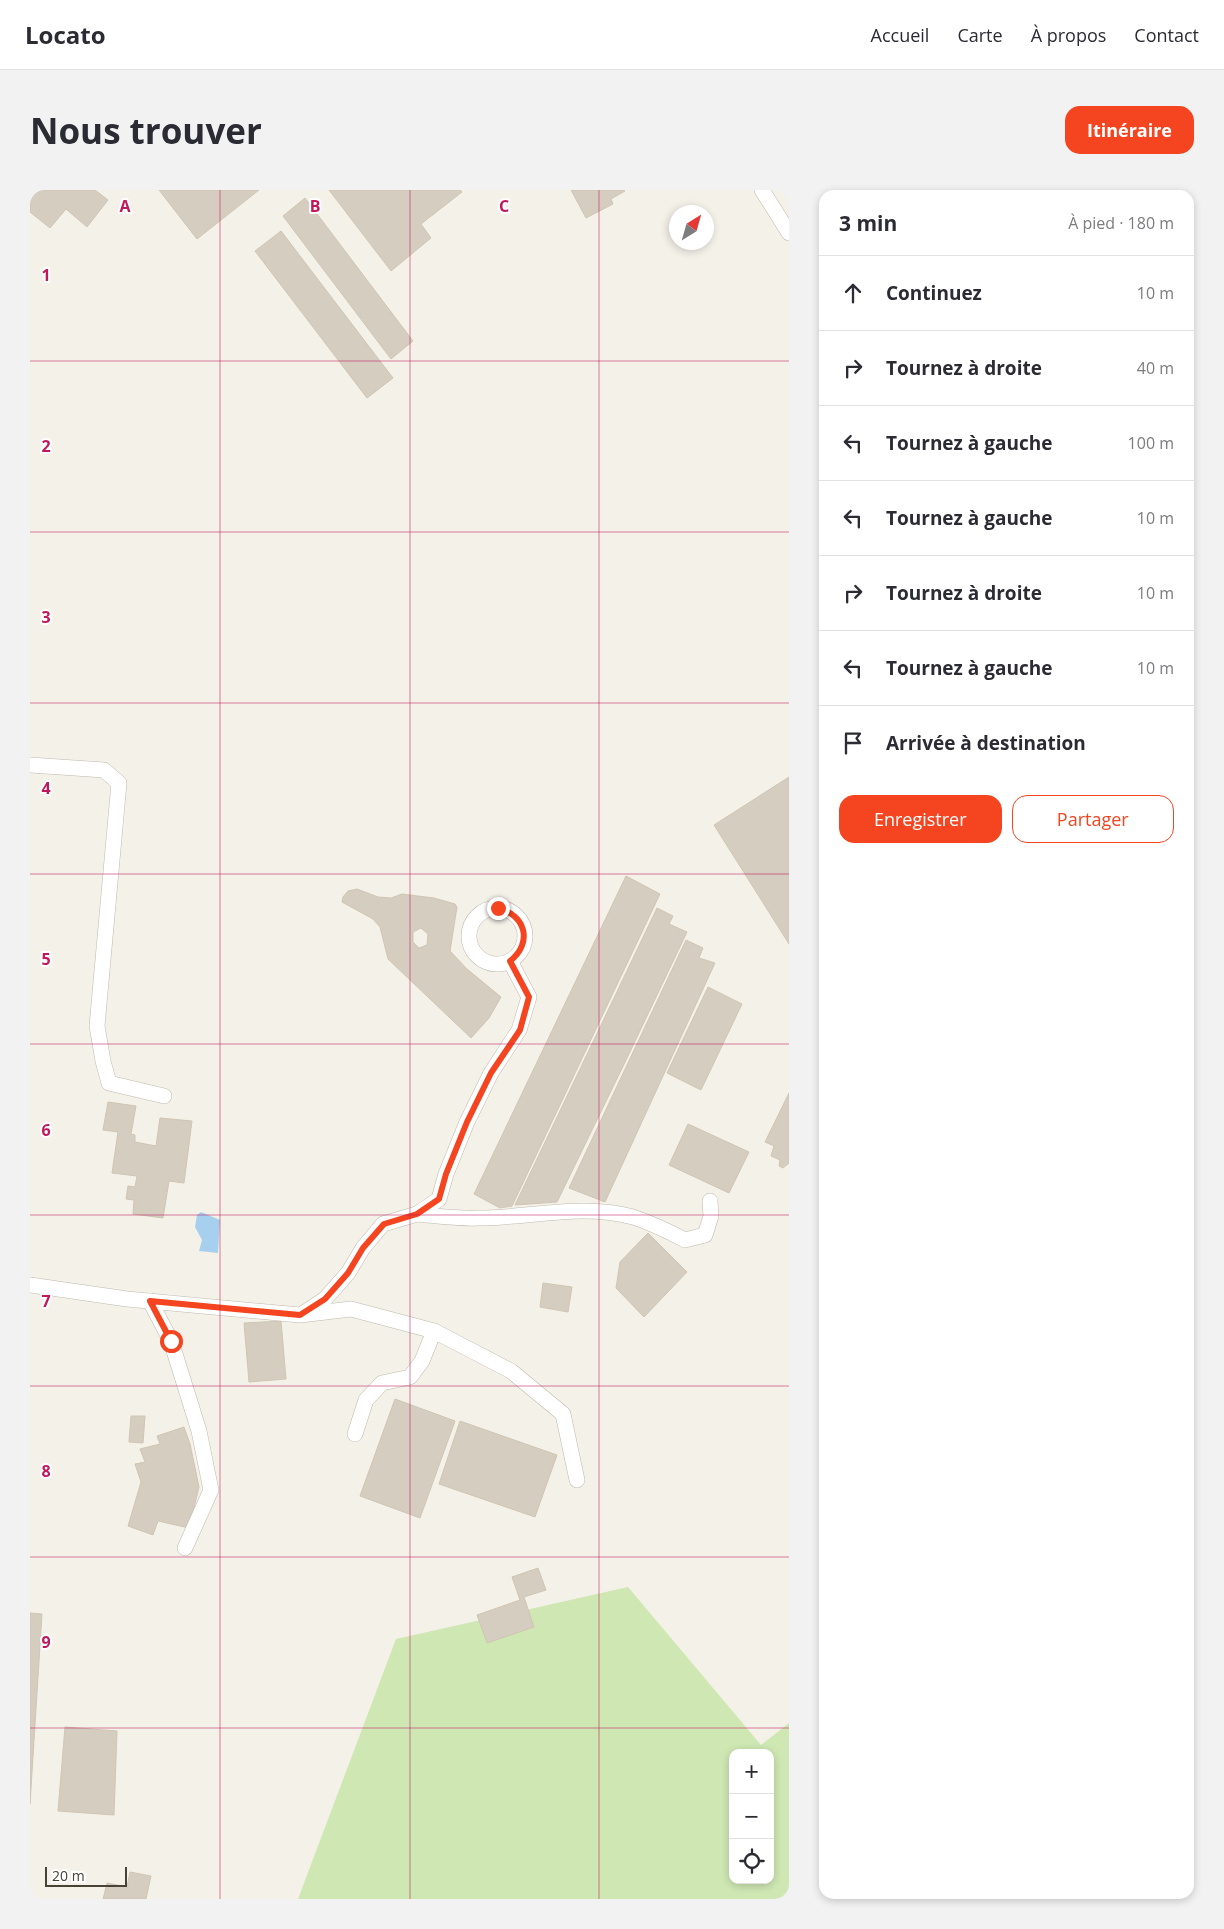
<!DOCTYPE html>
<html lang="fr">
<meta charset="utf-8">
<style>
:root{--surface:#fff;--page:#f2f2f3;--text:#2b2b33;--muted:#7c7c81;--line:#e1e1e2;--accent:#f44520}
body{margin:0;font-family:"Open Sans",sans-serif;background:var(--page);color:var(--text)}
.controls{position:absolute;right:15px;bottom:15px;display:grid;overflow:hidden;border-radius:10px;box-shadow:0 2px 8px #0003}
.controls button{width:45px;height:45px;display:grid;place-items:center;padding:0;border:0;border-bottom:1px solid var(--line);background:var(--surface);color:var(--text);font:25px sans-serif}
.compass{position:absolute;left:639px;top:15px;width:45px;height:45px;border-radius:50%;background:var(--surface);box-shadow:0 2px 8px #0003;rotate:37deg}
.scale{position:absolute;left:15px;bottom:12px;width:82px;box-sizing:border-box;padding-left:5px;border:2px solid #484237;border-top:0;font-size:14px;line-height:18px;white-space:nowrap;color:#484237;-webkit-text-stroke:4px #fff;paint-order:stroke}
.stop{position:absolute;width:15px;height:15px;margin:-11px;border:4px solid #f44520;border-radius:50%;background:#fff}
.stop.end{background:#f44520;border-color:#fff;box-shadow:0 1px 5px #0008}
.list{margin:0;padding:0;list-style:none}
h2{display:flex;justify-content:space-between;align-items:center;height:65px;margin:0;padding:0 20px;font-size:21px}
h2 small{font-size:16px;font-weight:400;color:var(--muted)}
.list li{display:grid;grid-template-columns:32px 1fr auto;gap:15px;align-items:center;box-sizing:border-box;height:75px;padding:0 20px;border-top:1px solid var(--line)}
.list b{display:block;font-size:19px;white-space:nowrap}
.list em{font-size:16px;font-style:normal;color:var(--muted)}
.actions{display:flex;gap:10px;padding:15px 20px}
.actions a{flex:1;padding:11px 0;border:1px solid var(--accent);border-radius:15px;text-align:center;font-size:18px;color:var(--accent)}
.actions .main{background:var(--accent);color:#fff}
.icon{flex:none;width:28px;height:28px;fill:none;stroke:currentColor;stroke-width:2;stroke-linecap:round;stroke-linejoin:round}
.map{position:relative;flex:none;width:759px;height:1709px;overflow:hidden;border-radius:15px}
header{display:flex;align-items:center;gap:30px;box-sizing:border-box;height:70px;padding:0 25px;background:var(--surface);border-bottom:1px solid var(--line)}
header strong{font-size:24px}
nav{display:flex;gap:28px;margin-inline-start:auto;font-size:18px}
.intro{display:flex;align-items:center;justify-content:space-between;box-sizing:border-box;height:120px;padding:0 30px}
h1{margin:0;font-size:35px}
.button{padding:12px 22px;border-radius:15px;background:var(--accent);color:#fff;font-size:18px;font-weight:700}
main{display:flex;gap:30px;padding:0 30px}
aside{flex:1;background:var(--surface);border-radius:15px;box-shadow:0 2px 8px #0003}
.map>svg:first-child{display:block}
.green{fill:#cee7b3;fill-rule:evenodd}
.water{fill:#a7d0ef}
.building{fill:#d5cdbf;stroke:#d0c5b2;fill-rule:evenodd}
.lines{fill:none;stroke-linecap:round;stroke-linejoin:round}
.service-casing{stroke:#bfb9ac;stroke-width:16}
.service{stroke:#fff;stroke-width:15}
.route{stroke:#f44520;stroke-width:6}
.grid{fill:none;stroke:#c2185b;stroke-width:1;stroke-opacity:0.55}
.grid-label{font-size:16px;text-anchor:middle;font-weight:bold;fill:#c2185b;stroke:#fff;stroke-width:4;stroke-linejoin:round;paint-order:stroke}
</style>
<header>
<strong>Locato</strong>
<nav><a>Accueil</a><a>Carte</a><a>À propos</a><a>Contact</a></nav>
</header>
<div class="intro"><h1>Nous trouver</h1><a class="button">Itinéraire</a></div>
<main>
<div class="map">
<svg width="759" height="1709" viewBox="0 0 759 1709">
<rect width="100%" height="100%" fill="#f4f1e9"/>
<!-- green -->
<path class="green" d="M598,1397L731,1555L759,1533V1709H268L366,1449ZM703,1563H740V1690H703Z"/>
<!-- water -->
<polygon class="water" points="171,1022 190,1030 188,1063 169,1061 172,1050 165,1037 167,1025"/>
<!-- building -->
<g class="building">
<polygon points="0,0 65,0 78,10 57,37 36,19 20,38 0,22"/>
<polygon points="129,0 229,0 167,49"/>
<polygon points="299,0 430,0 432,2 391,34 401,48 361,81"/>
<polygon points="541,0 594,0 595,1 581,9 583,14 556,28"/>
<polygon points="275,8 383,151 361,169 253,26"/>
<polygon points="251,41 363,188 337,208 225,61"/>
<polygon points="759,587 759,754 684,635"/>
<polygon points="596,686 630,704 482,1016 470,1018 444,1004"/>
<path d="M327,699L348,707L361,708L372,704L404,708L425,714L427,717L420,761L437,779L471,807L459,828L441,848L358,769L350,737L343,729L312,712L313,707L318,701ZM391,738L398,744L397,755L389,758L383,752V742Z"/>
<polygon points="627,718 643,726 639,734 657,742 598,866 527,1012 485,1015"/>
<polygon points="656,750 673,758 669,768 685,773 575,1012 539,998"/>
<polygon points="678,797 712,814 671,900 637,883"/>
<polygon points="759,903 759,973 753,978 749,976 750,970 741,966 744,956 735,952"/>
<polygon points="78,912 106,916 101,944 105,945 105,952 126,956 130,928 162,931 154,993 139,991 133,1028 103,1024 104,1010 96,1009 98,996 105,997 107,986 82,983 88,942 73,940"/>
<polygon points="658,934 719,962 699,1003 639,975"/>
<polygon points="618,1043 657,1082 614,1127 586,1098 590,1072"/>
<polygon points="513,1093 542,1097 538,1122 510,1117"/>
<polygon points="251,1131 256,1189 219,1192 214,1133"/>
<polygon points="365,1209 425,1231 390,1328 330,1306"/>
<polygon points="101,1226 115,1226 113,1253 99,1252"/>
<polygon points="430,1231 527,1265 505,1327 409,1294"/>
<polygon points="154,1237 160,1254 169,1297 159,1338 128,1331 123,1345 98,1336 111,1292 105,1274 115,1272 110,1259 130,1254 127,1246"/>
<polygon points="508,1378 516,1400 494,1407 504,1437 457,1453 447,1425 490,1410 482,1387"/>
<polygon points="0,1423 12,1424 0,1614"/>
<polygon points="35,1537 87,1541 84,1625 28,1621"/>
<polygon points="100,1682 121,1686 116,1709 73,1709 77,1693 97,1697"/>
</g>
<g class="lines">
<defs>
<g id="service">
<polyline points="732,0 759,43"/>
<polyline points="0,575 74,580 89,593 67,836 73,871 79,893 134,906"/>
<circle cx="467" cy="746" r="28"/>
<path d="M387,1024C408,1026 428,1029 448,1028C500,1028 551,1013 603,1027C621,1033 638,1041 655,1050L675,1045L681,1026L680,1011"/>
<polyline points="0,1095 97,1109 270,1125 321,1119 404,1141 481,1181 533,1224 547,1290"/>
<polyline points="120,1111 141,1151 169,1241 181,1300 155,1358"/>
<polyline points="274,1123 295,1109 318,1083 333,1058 353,1034 387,1024 409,1009 416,984 437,932 461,883 489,840 499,807 480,771"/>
<polyline points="325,1244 336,1210 352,1193 380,1187 392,1171 404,1141"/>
</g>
</defs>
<!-- service casing -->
<use href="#service" class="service-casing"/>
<!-- service -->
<use href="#service" class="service"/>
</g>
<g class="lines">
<!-- route -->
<path class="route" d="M141,1151L120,1111L270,1125L295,1109L318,1083L333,1058L354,1034L387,1024L409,1009L416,984L437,932L461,883L490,840L499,807L480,771C503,753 496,725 468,718"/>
</g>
<!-- grid -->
<path class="grid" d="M190,0V1709M380,0V1709M569,0V1709M0,171H759M0,342H759M0,513H759M0,684H759M0,854H759M0,1025H759M0,1196H759M0,1367H759M0,1538H759"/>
<g class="grid-label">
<text x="95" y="22">A</text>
<text x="285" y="22">B</text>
<text x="474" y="22">C</text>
<text x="16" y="91">1</text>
<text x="16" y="262">2</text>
<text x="16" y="433">3</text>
<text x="16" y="604">4</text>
<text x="16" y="775">5</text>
<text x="16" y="946">6</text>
<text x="16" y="1117">7</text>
<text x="16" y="1287">8</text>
<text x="16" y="1458">9</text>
</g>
</svg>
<div class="controls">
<button>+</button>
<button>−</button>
<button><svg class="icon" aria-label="locate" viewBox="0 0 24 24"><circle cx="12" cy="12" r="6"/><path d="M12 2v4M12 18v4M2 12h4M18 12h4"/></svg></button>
</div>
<svg class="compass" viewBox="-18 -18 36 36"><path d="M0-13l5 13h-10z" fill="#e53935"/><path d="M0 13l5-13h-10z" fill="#7c7c81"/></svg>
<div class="scale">20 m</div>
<div class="stop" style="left:141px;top:1151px"></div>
<div class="stop end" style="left:468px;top:718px"></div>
</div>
<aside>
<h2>3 min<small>À pied · 180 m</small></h2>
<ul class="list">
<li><svg class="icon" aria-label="ahead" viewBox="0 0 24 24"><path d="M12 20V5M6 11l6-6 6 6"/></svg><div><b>Continuez</b></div><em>10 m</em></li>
<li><svg class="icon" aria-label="right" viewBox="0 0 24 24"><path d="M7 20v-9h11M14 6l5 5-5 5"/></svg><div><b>Tournez à droite</b></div><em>40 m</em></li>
<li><svg class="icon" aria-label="left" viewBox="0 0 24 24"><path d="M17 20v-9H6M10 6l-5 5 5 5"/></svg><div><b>Tournez à gauche</b></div><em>100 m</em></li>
<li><svg class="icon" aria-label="left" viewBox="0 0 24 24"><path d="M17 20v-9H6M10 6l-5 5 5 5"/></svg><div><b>Tournez à gauche</b></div><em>10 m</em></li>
<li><svg class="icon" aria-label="right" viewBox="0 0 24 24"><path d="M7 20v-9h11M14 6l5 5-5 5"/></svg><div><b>Tournez à droite</b></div><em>10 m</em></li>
<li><svg class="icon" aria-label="left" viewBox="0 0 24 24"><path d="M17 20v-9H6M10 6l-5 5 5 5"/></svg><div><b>Tournez à gauche</b></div><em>10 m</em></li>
<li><svg class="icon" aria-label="arrive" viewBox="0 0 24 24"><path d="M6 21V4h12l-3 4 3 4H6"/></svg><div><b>Arrivée à destination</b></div></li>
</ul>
<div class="actions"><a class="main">Enregistrer</a><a>Partager</a></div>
</aside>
</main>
